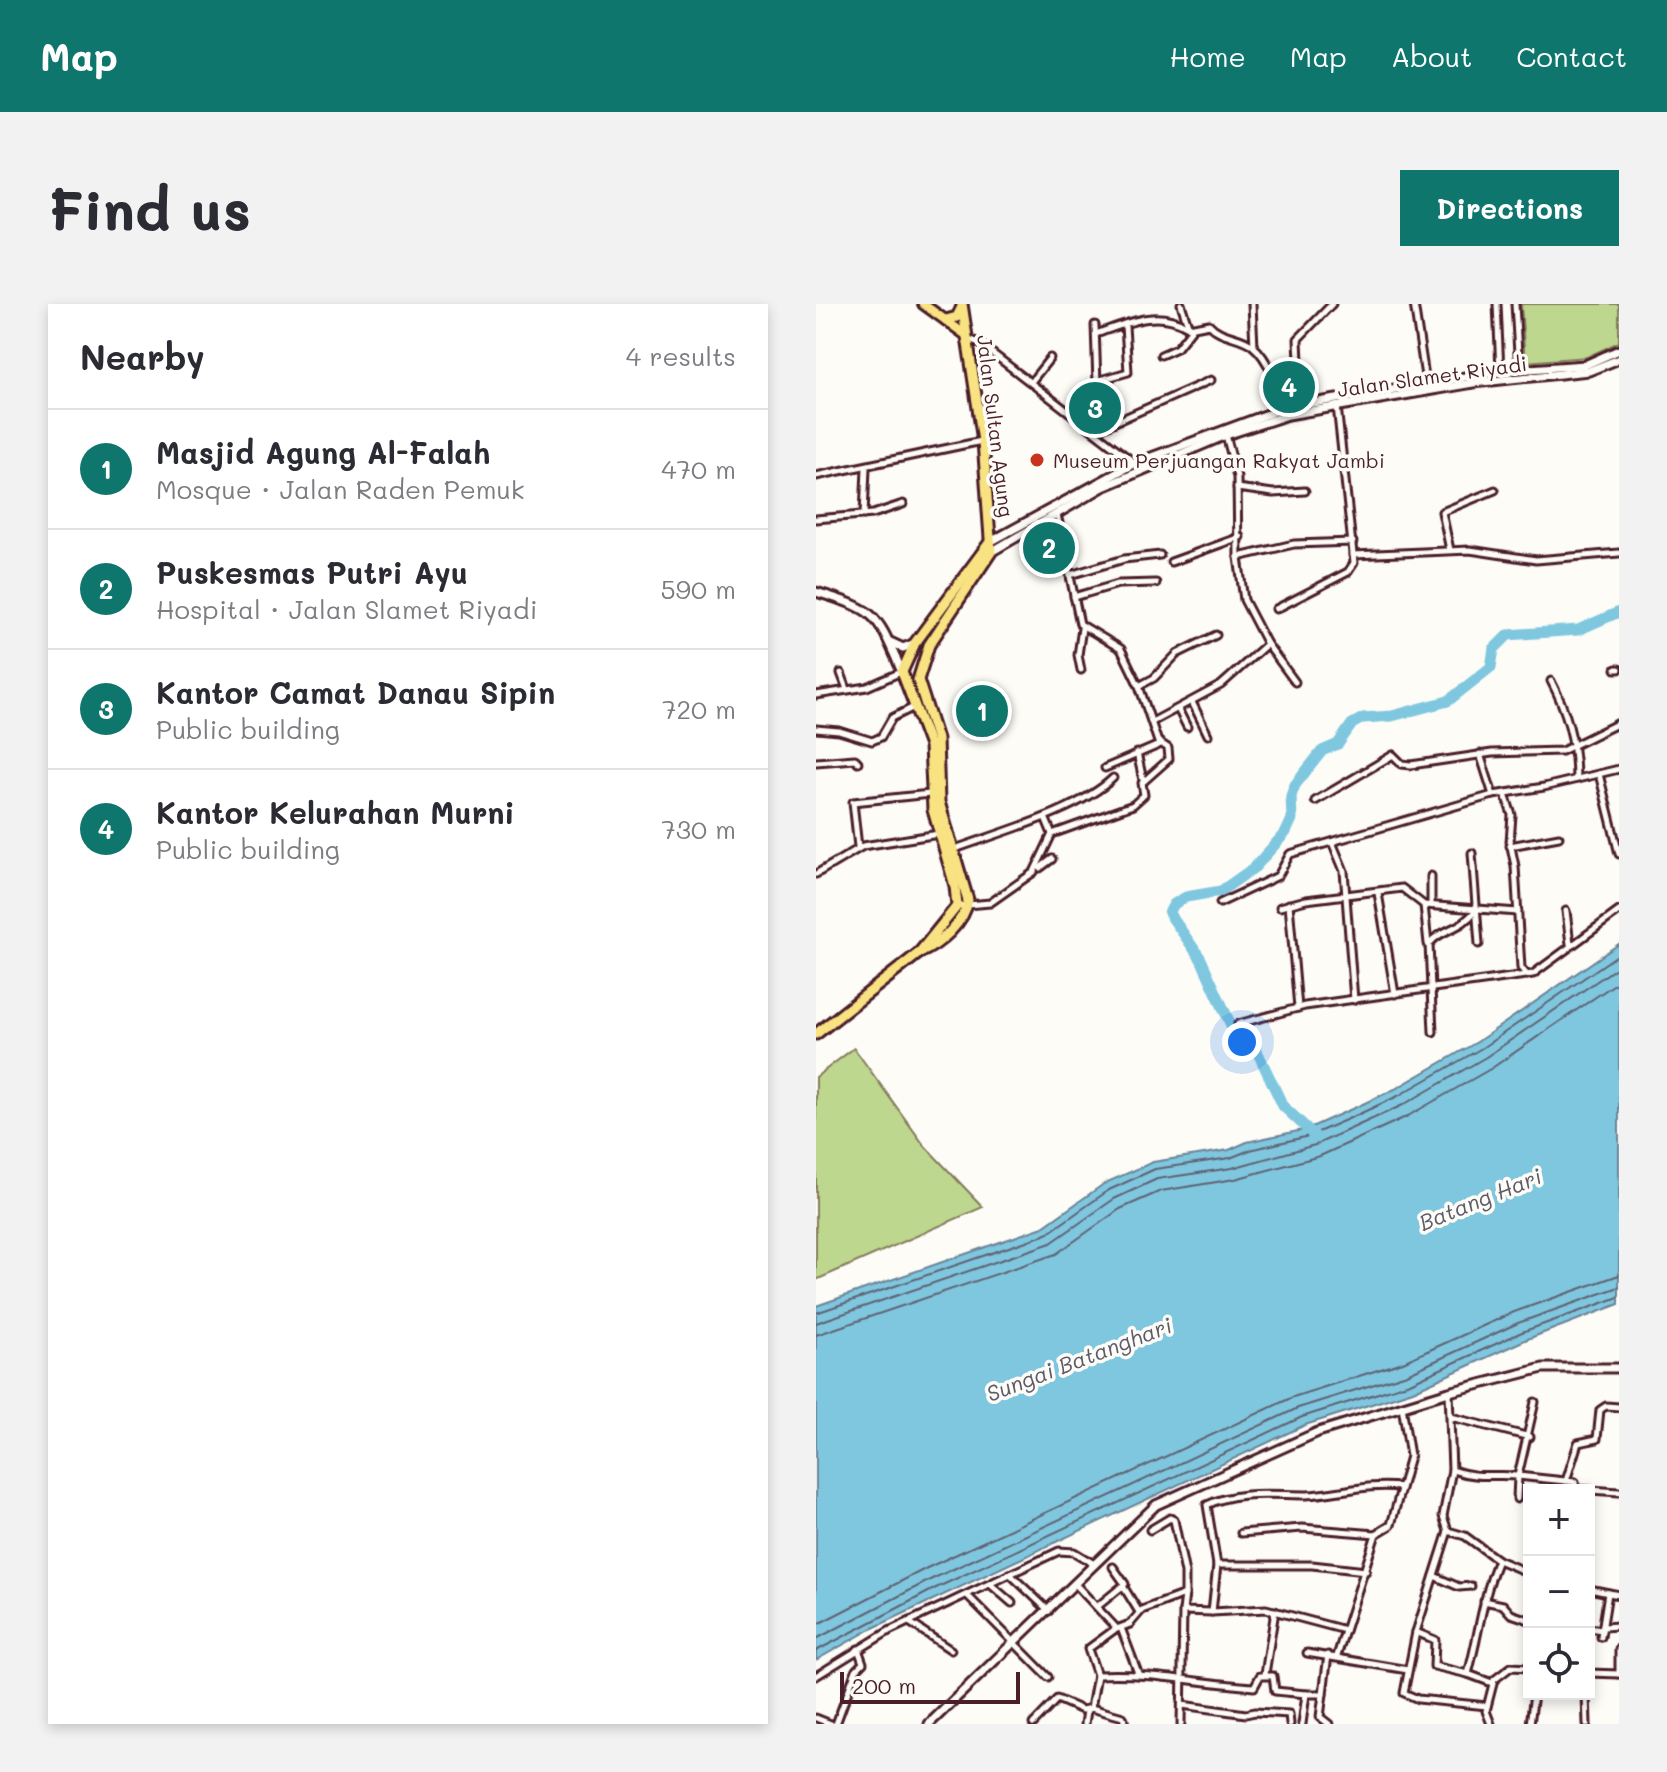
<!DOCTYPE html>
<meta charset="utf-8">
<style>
:root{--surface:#fff;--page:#f2f2f3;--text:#2b2b33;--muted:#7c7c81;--line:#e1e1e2;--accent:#0f766e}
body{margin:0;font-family:Mali,sans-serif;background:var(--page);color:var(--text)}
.controls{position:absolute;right:24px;bottom:24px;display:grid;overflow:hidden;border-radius:0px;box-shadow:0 4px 12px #0003}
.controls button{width:72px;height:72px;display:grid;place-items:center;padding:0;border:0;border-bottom:2px solid var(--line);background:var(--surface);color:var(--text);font:40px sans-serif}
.scale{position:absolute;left:24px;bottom:20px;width:180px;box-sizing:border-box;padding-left:8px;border:4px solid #4a1f2b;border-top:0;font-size:22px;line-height:28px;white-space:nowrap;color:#4a1f2b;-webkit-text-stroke:6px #fdfcf7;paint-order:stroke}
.you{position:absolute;left:426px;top:738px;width:28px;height:28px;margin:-20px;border:6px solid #fff;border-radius:50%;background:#1a73e8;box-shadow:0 0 0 12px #1a73e833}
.badge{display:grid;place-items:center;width:52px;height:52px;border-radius:50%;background:var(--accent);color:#fff;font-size:26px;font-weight:700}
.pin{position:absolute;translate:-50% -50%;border:4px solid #fff;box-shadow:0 2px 8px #0006}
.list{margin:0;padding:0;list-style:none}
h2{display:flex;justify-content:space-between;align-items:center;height:104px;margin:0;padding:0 32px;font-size:34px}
h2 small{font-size:26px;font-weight:400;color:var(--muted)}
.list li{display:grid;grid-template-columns:52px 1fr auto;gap:24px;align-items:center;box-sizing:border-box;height:120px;padding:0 32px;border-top:2px solid var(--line)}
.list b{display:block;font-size:30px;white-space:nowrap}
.list p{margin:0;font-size:26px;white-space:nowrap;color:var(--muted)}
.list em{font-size:26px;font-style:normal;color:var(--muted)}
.icon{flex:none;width:44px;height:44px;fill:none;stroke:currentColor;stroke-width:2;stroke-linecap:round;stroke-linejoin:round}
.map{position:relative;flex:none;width:803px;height:1420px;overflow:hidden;border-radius:0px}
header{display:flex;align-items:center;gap:48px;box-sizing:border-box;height:112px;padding:0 40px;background:var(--accent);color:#fff}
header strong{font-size:38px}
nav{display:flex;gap:44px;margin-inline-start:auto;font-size:28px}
.intro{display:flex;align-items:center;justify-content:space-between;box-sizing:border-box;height:192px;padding:0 48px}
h1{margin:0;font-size:56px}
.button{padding:20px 36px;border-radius:0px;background:var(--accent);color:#fff;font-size:28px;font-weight:700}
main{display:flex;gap:48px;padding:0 48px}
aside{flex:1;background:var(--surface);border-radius:0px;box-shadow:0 4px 12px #0003}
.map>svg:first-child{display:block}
.green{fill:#bed78e;stroke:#847b5c;stroke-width:2}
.water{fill:#7fc7df;stroke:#6a8497;stroke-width:2}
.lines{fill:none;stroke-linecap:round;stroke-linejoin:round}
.shore{stroke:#5f6273;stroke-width:2}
.river{stroke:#7fc7df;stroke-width:11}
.street-casing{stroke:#4a1f2b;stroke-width:11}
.secondary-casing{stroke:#4a1f2b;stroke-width:13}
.primary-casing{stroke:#4a1f2b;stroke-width:14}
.highway-casing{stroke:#4a1f2b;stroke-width:15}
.street{stroke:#fdfcf7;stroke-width:5}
.secondary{stroke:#fdfcf7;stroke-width:7}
.primary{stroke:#f8e281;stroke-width:8}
.highway{stroke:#f8e281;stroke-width:9}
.poi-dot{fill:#c8321e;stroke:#fdfcf7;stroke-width:3}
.labels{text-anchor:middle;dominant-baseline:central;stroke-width:7;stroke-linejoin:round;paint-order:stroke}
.street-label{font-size:20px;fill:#4a1f2b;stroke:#fdfcf7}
.poi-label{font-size:20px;fill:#4a1f2b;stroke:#fdfcf7;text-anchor:start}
.water-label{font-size:22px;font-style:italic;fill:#5d5a6a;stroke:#fdfcf7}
</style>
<header>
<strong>Map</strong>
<nav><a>Home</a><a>Map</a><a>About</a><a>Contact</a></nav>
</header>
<div class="intro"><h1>Find us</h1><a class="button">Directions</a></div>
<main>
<aside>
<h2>Nearby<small>4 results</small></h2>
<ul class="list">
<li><span class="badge">1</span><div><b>Masjid Agung Al-Falah</b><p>Mosque · Jalan Raden Pemuk</p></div><em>470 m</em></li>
<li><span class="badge">2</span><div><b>Puskesmas Putri Ayu</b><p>Hospital · Jalan Slamet Riyadi</p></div><em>590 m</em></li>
<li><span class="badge">3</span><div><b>Kantor Camat Danau Sipin</b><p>Public building</p></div><em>720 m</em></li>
<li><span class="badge">4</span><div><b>Kantor Kelurahan Murni</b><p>Public building</p></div><em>730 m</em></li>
</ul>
</aside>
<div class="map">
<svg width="803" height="1420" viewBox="0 0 803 1420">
<rect width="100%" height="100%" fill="#fdfcf7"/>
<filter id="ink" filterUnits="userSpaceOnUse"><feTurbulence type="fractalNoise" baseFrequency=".0125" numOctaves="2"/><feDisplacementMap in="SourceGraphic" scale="16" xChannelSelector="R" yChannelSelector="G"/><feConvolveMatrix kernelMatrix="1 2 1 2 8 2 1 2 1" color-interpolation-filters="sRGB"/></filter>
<g filter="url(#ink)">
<!-- green -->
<g class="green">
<polygon points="705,0 803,0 803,38 771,53 709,58"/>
<polygon points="38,744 108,841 167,903 0,976 0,773"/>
</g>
<!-- water -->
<polygon class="water" points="803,640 803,1000 709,1036 597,1087 489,1121 57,1324 0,1356 0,1002 227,923 289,879 337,858 413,846 431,838 491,825 538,804 579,785 661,738"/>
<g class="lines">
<!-- shore -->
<g class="shore">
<polyline points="0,1009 231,930 293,886 339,865 414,854 434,846 493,832 541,811 582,792 666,744 803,650"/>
<polyline points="0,1019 235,939 298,895 341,875 416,864 499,841 587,801 670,753 803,662"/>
<polyline points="0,1031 240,950 304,905 345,887 419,875 504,852 592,812 676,764 803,677"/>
<polyline points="0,1321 111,1264 477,1093 587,1058 698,1008 803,971"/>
<polyline points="0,1335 116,1275 482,1104 591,1070 702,1019 803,983"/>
<polyline points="0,1347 120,1284 486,1113 594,1079 706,1028 803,993"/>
</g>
<!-- river -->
<polyline class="river" points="501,834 467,802 441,747 424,741 385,655 353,609 358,600 370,593 405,587 439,563 470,528 476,515 475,492 479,481 506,447 522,440 536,420 547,414 576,412 632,397 675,363 678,345 692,331 762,326 803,308"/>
<defs>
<g id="street">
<path d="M365,0L373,24L393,20C405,34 424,31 437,42C454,56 462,85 468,104"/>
<polyline points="436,0 438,43"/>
<polyline points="598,0 610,79"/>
<polyline points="681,0 684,67"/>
<polyline points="699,0 703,66"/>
<path d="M280,30C309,20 341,4 370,22"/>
<polyline points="151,34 163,39 319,159"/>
<polyline points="345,51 361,44 376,25"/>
<polyline points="281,77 312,68 309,22"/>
<polyline points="215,78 234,54"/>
<polyline points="485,105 482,35 516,0"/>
<polyline points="260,110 281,80 279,21"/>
<polyline points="281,126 395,76"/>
<polyline points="410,131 421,173 422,253 428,296 451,340 479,378"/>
<polyline points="0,172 166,137"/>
<polyline points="421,184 457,189 489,187"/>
<polyline points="241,210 264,320 305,345 323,382 343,441 289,464"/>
<polyline points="48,211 50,164"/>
<polyline points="0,215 57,210 87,200"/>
<polyline points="634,246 626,208 679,186"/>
<polyline points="537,251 654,246 720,256 803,249"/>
<polyline points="422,253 478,240 537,238"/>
<polyline points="355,258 424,233"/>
<polyline points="254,271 308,255 344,251"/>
<polyline points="258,293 302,280 340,279"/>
<polyline points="460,305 532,268 538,259 521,102"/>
<polyline points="800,365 803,365"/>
<polyline points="265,366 262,351 266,324"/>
<polyline points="25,369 31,385"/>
<path d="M735,377C751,407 760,440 760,475"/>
<polyline points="323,382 338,374 361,350 400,331"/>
<polyline points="0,391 51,383 85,368"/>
<polyline points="376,398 392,431"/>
<polyline points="362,405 371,423"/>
<polyline points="336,418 405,381 451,340"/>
<polyline points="0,425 23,427 56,437 65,433 76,414 98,403"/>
<polyline points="321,449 327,476"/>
<polyline points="664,450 677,491"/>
<polyline points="0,458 39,455 42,458"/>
<polyline points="783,470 803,550"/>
<polyline points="689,490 696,511 694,538 699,562 705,664 711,671"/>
<polyline points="499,497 577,451 586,460 595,461 676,449 746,447 803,419"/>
<polyline points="229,513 236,530"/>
<polyline points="516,538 528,567 538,696"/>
<polyline points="694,542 743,533"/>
<polyline points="42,543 37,498 114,490"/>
<path d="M139,545C185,528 263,507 297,474"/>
<polyline points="656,549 663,640"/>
<polyline points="224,564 236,555"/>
<polyline points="0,570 47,542 123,530"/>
<polyline points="615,572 615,601"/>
<polyline points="562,589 579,690"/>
<polyline points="404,599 462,572 474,550 677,491 728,483 803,465"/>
<polyline points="473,600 482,704"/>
<polyline points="608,601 612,640"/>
<polyline points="141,602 174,599 218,568 236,530 317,501 328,491 326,479 353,455 352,444 343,438"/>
<polyline points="464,603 490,596 586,584 608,601 702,608"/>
<polyline points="750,607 754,640"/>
<polyline points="422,720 489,702 717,670 803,607"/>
<path d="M617,728L613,640C624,625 645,626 659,607"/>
<polyline points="633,1088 636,1166 627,1212 632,1227 649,1232 682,1256 713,1269"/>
<polyline points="719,1098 702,1172 759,1178 760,1186"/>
<polyline points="635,1113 714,1133"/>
<path d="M636,1166C663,1175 674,1170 702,1172L701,1195"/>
<polyline points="750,1177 762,1139 781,1135 784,1106 790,1102 803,1103"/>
<polyline points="760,1185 803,1188"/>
<polyline points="334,1226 354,1214 358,1216 369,1269 369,1290"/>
<polyline points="632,1227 600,1328 588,1389 602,1395 671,1402"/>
<polyline points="425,1229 486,1224 560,1230"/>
<polyline points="401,1261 396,1308 450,1305 529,1326"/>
<path d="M550,1267L496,1261H401L391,1201C422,1186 457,1191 490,1191C521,1190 552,1179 583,1183"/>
<polyline points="194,1270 233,1307"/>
<polyline points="618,1272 643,1283 655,1282"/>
<polyline points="174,1280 196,1299"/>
<polyline points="260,1281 301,1325"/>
<polyline points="307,1282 323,1308"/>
<polyline points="773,1285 803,1291"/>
<polyline points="151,1291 232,1373"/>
<polyline points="668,1297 687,1301 695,1310 713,1316"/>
<polyline points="282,1302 309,1280 297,1263"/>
<path d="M396,1308L367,1307L369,1290L326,1306L314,1320L298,1326L272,1345L281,1371C333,1368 385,1379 438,1383L444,1372H457L459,1387L490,1390"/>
<polyline points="93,1318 135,1346"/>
<polyline points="787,1323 803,1322"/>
<polyline points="305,1324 322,1369"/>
<polyline points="773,1324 786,1326"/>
<polyline points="600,1328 619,1336 618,1362 652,1370"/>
<polyline points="785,1333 792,1289"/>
<polyline points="491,1349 592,1366"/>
<polyline points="512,1351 504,1413 513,1420"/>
<polyline points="521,1352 560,1230 575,1221 594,1152 586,1102"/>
<polyline points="773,1369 803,1370"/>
<polyline points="449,1370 459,1307"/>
<polyline points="803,1370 803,1345"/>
<polyline points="0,1372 73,1327 243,1247 258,1248 278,1260"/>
<path d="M676,1379L652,1370C663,1330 666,1294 682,1256"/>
<polyline points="770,1390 771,1420"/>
<polyline points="366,1401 430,1410 439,1408 473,1410 474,1420"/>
<polyline points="275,1404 307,1413 309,1420"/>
<polyline points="0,1414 15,1420"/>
<polyline points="20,1420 40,1366 47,1359 42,1345"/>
<polyline points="217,1420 241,1395 266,1406 275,1404 281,1371"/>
<polyline points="269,1420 271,1407"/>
<polyline points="365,1420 367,1307"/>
<polyline points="486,1420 490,1390 507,1390"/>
<polyline points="675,1420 670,1407 678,1376 695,1363 713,1364"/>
<polyline points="714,1420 718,1390"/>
</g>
<g id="secondary">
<polyline points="174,238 319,159 468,104 684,67 769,61 803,46"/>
<polyline points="175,248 287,183 410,131 472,111 657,79 773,67 803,55"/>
<path d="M0,288C63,307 60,309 86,368"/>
<polyline points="74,338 87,344 99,339"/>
<polyline points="113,1420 340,1201 502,1128 633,1088 727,1064 803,1064"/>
</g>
<polyline id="primary" points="107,0 150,31"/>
<g id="highway">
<polyline points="130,16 141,13 146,3"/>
<path d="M103,649C123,641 149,618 152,596L123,498L121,435L102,376L113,341L175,248L167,137L146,0"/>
<polyline points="0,730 103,649 141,602 139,582 117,506 114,442 86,368 99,339 174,238"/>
</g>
</defs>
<!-- street casing -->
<use href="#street" class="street-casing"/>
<!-- secondary casing -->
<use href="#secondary" class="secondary-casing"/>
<!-- primary casing -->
<use href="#primary" class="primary-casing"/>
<!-- highway casing -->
<use href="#highway" class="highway-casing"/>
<!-- street -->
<use href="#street" class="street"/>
<!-- secondary -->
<use href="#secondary" class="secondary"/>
<!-- primary -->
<use href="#primary" class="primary"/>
<!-- highway -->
<use href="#highway" class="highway"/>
</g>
</g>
<!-- markers -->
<circle class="poi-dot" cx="221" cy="156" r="8"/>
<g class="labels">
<!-- street labels -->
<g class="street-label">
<text transform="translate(616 72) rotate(-8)">Jalan Slamet Riyadi</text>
<text transform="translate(180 122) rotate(83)">Jalan Sultan Agung</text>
</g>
<!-- poi labels -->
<g class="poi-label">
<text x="237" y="156">Museum Perjuangan Rakyat Jambi</text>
</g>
<!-- water labels -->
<g class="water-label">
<text transform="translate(664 895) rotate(-22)">Batang Hari</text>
<text transform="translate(263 1055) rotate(-21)">Sungai Batanghari</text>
</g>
</g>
</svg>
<div class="controls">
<button>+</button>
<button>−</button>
<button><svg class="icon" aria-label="locate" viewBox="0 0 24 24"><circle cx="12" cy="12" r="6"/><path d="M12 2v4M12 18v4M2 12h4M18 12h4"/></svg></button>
</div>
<div class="scale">200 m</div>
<div class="you"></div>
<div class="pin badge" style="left:166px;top:407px">1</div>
<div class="pin badge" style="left:233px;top:244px">2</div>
<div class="pin badge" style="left:279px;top:104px">3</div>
<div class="pin badge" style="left:473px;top:83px">4</div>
</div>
</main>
